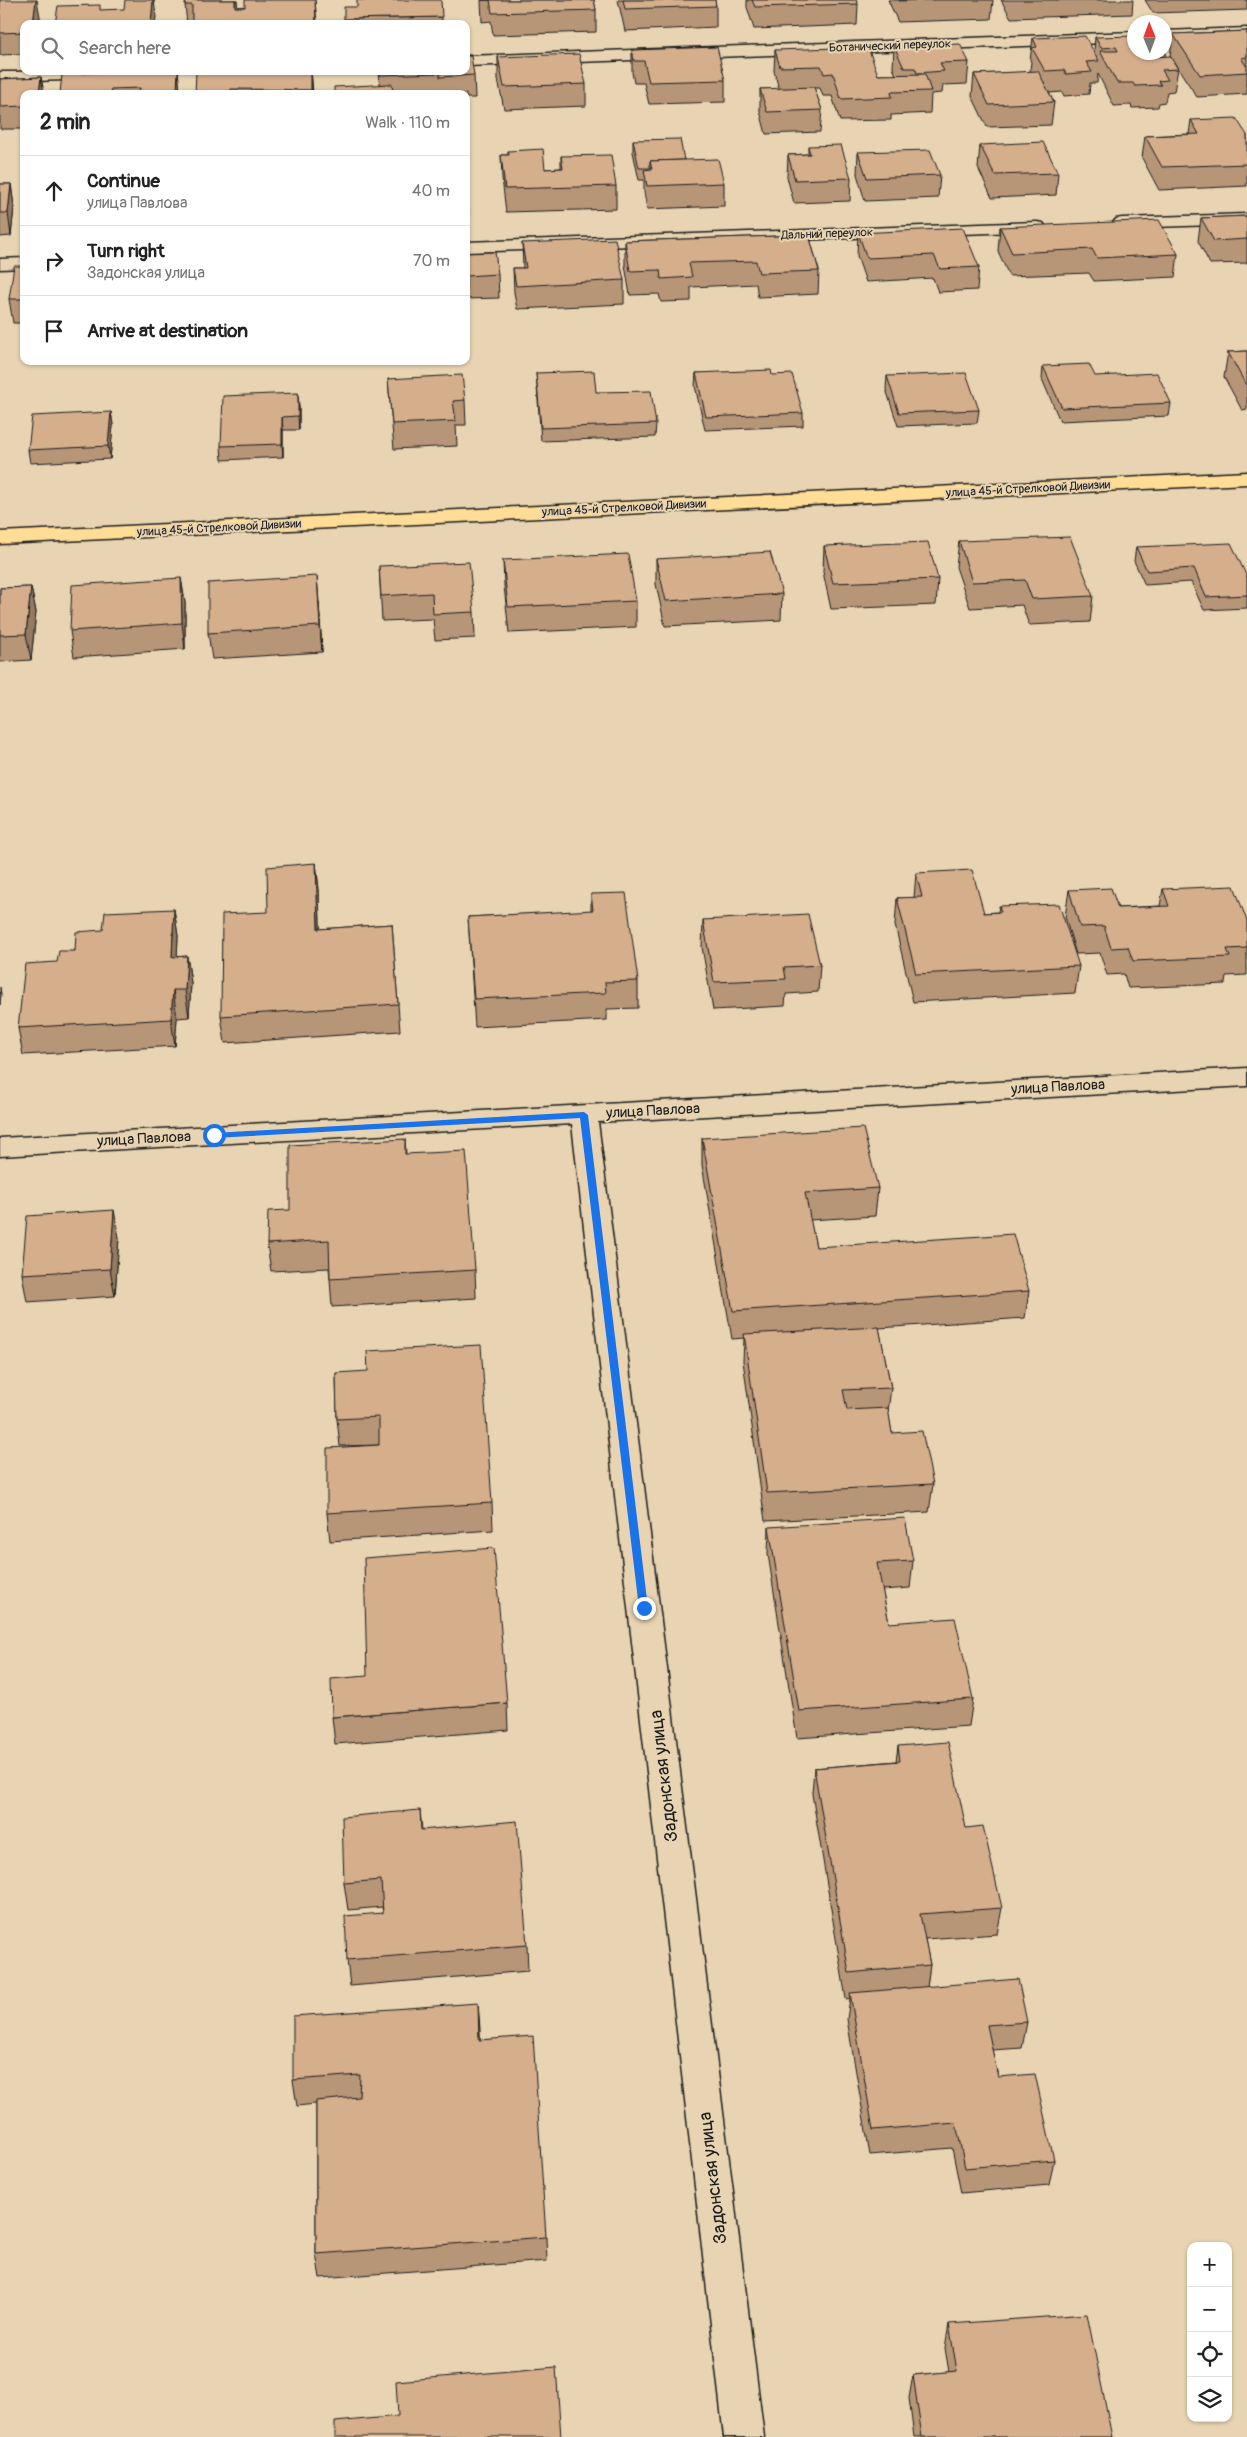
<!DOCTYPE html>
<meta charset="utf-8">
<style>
:root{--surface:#fff;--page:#f2f2f2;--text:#222;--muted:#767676;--line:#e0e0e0}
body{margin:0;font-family:Pangolin,sans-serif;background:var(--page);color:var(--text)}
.controls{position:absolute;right:15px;bottom:15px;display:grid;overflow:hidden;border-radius:10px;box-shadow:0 1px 4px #0004}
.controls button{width:45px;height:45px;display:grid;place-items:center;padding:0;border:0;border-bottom:1px solid var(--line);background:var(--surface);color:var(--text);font:25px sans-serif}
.compass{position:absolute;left:1127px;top:15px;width:45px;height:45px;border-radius:50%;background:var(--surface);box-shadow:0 1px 4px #0004;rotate:359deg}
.stop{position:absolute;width:15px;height:15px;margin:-11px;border:4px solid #1a73e8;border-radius:50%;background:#fff}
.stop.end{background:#1a73e8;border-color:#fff;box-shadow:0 1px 5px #0008}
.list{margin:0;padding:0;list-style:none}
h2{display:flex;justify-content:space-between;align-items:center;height:65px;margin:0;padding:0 20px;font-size:21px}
h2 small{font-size:16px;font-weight:400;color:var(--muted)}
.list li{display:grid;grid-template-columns:32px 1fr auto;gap:15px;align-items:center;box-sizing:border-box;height:70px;padding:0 20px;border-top:1px solid var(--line)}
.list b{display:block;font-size:19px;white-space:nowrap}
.list p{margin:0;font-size:16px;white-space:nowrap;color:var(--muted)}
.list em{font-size:16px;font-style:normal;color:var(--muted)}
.icon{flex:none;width:28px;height:28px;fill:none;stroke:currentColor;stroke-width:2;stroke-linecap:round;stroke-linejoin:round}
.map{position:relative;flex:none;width:1247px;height:2437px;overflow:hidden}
.search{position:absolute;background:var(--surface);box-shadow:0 1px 4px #0004;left:20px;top:20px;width:450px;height:55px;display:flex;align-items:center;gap:12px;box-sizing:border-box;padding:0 18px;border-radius:10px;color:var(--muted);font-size:19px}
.panel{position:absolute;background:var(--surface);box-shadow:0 1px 4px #0004;left:20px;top:90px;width:450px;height:275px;border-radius:10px}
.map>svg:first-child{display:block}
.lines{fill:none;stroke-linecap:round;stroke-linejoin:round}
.minor-casing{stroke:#1c1c1c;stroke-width:3}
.major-casing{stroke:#1c1c1c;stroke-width:3}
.minor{fill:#e8d4b2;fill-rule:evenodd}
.major{fill:#ffdd96;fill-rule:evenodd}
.wall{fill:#b79678;stroke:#1c1c1c}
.shaded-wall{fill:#957a62;stroke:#1c1c1c}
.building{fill:#d5ae8c;stroke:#1c1c1c}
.route{fill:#1a73e8}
.labels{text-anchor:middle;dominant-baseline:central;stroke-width:4;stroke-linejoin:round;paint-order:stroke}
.far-street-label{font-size:12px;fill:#1c1c1c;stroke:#e8d4b2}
.street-label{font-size:15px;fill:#1c1c1c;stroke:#e8d4b2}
.near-street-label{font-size:18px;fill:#1c1c1c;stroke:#e8d4b2}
</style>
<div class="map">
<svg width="1247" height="2437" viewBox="0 0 1247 2437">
<rect width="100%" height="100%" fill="#e8d4b2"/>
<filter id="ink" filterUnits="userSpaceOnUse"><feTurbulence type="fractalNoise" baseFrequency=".02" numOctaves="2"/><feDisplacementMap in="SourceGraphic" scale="10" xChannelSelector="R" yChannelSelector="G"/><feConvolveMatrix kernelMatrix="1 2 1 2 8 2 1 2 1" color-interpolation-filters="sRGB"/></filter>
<g filter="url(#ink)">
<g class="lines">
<defs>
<g id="minor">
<polygon points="1247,28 1247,38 1164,41 1164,31"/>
<polygon points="1134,32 1134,42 466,66 466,56"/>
<polygon points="104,71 106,74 104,77 98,79 0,82 0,72"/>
<polygon points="1247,214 1247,224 1122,228 1116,227 1113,223 1116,219 1122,218"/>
<polygon points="1037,222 1043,223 1046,227 1043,231 466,252 466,242"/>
<polygon points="24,258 24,268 0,269 0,259"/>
<polygon points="1247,1068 1247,1086 598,1122 764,2437 724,2437 572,1124 0,1156 0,1138"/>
</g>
<polygon id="major" points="1247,472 1247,484 0,544 0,532"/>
</defs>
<!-- minor casing -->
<use href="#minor" class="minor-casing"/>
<!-- major casing -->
<use href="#major" class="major-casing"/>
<!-- minor -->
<use href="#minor" class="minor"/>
<!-- major -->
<use href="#major" class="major"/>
</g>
<!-- wall -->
<g class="wall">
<polygon points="0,0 40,17 39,24 24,24 24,54 0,55"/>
<polygon points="186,0 237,0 237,7 315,0 317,24 187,24 185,5"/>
<polygon points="481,0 594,0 596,10 596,32 493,35 491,21 482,22"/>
<polygon points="618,0 715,0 716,6 716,27 625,31"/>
<polygon points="747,0 856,0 858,4 857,25 754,29 747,7"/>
<polygon points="888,0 993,0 991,19 898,22"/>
<polygon points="1001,0 1133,0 1132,14 1011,18"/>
<polygon points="1145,0 1247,0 1247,10 1153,13"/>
<polygon points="442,17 442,24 344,24 344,19"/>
<polygon points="1247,31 1247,94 1197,97 1170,56 1173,34"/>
<polygon points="1095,37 1134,52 1164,52 1164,45 1166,48 1165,56 1178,69 1174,91 1167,92 1165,102 1159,103 1158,107 1132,108 1131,105 1114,106 1098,74 1097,83 1090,83 1089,94 1064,96 1062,92 1049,93 1054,102 1051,125 987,127 972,96 974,74 1031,72 1030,70 1031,62 1030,60 1033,38 1094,51"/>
<polygon points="894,46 969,62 967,84 943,85 942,93 931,94 930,113 891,115 891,120 840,121 832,96 823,96 820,88 814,88 822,110 820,132 766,134 760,111 760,89 779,89 774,71 775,50 878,75 896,75 893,68"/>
<polygon points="632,50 725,80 725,102 649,104 644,83 634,83 632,72"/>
<polygon points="498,57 586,84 586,106 504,109 498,79"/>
<polygon points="178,71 180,94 60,94"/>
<polygon points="311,71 313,94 195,94"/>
<polygon points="379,71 466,71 474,75 475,98 466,98 466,94 334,94 380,85"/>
<polygon points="41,77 44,94 24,94 24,129 0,129 0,79"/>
<polygon points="1191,120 1247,135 1247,186 1159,190 1142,158 1145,136 1189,134"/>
<polygon points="633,140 684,160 724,183 724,206 647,209 644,192 644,180 639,180 633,152"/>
<polygon points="980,145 1058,173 1056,195 992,198 978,168"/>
<polygon points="808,146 851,178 850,201 794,203 787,177 788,155 808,154"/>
<polygon points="508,151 545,169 561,168 561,156 616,186 616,209 506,212 502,178 501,155 508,155"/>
<polygon points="858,152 940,175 938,198 865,201 857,174"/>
<polygon points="466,175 468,193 469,216 466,216"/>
<polygon points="0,184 11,184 14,207 11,236 0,237"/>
<polygon points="1247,216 1247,263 1210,264 1198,241 1201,218"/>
<polygon points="1000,227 1178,254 1175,277 1094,281 1089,273 1009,276 998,251"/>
<polygon points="858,233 979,267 977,290 938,292 933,278 866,282 857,256"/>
<polygon points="809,235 819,271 818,294 758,297 756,284 691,287 691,301 661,302 659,294 630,295 625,265 625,241"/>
<polygon points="522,243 624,280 624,304 517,309 514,292 513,268 523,268"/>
<polygon points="466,253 498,274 499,298 466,299"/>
<polygon points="24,266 24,323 13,323 9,299"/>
<polygon points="1247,351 1247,409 1242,410 1224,377 1228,352"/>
<polygon points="1043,366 1171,403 1169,416 1060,421 1042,379"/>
<polygon points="536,373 596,392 656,424 655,437 541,441"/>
<polygon points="696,373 772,375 803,413 803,426 705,430 695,386"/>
<polygon points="887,376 979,410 977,423 898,426 886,389"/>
<polygon points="388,379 465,400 466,425 456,425 457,446 394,449"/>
<polygon points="299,406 299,430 283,430 283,457 222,460 221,446"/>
<polygon points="111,412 113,425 110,459 30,463 28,450"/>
<polygon points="959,541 1093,596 1090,622 1029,625 1022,605 970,608 956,567"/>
<polygon points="824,546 938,579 936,605 831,609 823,572"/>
<polygon points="1136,547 1247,577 1247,608 1204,610 1191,582 1145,585 1134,561"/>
<polygon points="656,559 782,594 781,620 665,626 656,584"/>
<polygon points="503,560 636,601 636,627 509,633 504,586"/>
<polygon points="379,566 474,612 475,638 435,640 433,619 382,621"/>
<polygon points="181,578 185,603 185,649 74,657 70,631"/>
<polygon points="31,587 36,612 31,660 0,662 0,588"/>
<polygon points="319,602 322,652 212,659 208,633"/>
<polygon points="316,863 319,890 320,929 392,924 400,1031 225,1043 221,1016 268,912"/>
<polygon points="916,873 984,913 998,912 999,906 1079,966 1075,993 913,1002 895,925 897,898 914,898"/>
<polygon points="1163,889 1247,921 1247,975 1226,976 1225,984 1128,988 1124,974 1107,975 1100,953 1076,954 1065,917 1069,890 1118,908 1160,906"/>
<polygon points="591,894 638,981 638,1008 607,1009 607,1020 475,1027 468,917 591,911"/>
<polygon points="174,909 178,936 177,957 187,956 191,983 189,1017 177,1018 175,1046 23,1055 18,1028 57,962 103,930"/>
<polygon points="703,920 820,965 818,992 786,994 785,1006 713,1010 702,947"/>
<polygon points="702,1138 878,1188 875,1216 810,1220 816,1247 1029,1291 1025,1318 879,1328 891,1388 888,1411 892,1433 933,1484 929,1512 765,1521 743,1361 744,1338 732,1339 702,1165"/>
<polygon points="405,1139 406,1154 475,1270 476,1298 332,1307 330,1279 329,1268 271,1271 267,1244 290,1210"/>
<polygon points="119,1237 115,1296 27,1302 22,1274"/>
<polygon points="336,1373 492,1503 493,1530 330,1541 327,1513 379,1445 340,1446 337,1419"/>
<polygon points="769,1527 913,1561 910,1588 882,1590 889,1623 973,1699 969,1726 797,1738 768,1554"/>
<polygon points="507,1703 508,1730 335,1744 332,1717"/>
<polygon points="898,1746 966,1828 1002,1908 997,1934 925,1939 930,1965 927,1987 1027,2022 1022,2048 992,2050 998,2077 1054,2160 1049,2185 961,2193 952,2148 870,2155 847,2019 850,1998 846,1999 812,1794 814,1768 896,1761"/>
<polygon points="420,1810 422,1830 527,1945 528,1971 350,1986 347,1960 383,1913 382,1907 348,1910 344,1883"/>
<polygon points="478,2003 480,2040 546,2237 547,2261 320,2278 316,2254 316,2104 297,2106 293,2080"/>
<polygon points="949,2324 1112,2437 914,2437 909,2398 913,2375 949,2372 945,2348"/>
</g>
<!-- shaded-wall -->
<g class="shaded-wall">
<polygon points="36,0 37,0 40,17 39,24 33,24"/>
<polygon points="153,0 154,0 156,17 155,24 151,24"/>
<polygon points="235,0 237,0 238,12 235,7"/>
<polygon points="178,71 180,92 180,94 177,94 177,92"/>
<polygon points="311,71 313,94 311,94"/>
<polygon points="41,77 44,94 39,94"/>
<polygon points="11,184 14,207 11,236 8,213"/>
<polygon points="298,393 299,406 299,430 298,416"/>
<polygon points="111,412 113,425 110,459 108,446"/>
<polygon points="282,417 283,430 283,457 282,444"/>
<polygon points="317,576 319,602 322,652 320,626"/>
<polygon points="181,578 185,603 185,649 182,623"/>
<polygon points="31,587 36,612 31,660 26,634"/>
<polygon points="316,863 319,890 321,956 318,929"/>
<polygon points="174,909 178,936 176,984 172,957"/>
<polygon points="187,956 191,983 189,1017 185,990"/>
<polygon points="0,987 1,994 0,1005"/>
<polygon points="173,990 177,1018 175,1046 171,1019"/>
<polygon points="114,1210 119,1237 115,1296 110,1269"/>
<polygon points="478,2003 480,2029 481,2065 479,2040"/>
</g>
<!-- building -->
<g class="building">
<polygon points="0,0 36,0 33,24 24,24 24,32 0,33"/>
<polygon points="125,0 153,0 151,24 55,24 58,6 100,5 100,10 124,9"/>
<polygon points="186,0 235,0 235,7 245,7 245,0 315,0 316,22 274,24 235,24 235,21 192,22 192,5 185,5"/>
<polygon points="357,0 441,0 442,17 344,19 344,7 357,7"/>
<polygon points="481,0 594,0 596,10 492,13 490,0"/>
<polygon points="623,0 715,0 716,6 625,9"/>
<polygon points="752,0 856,0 858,4 755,7"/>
<polygon points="899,0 924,0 899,1"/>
<polygon points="1247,31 1247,57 1241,58 1247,67 1247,72 1200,75 1173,34"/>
<polygon points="1085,36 1099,61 1086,62 1092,72 1066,74 1064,70 1045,71 1032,48 1037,47 1033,38"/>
<polygon points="1134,36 1134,52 1150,52 1152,57 1170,56 1178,69 1162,70 1168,80 1158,81 1161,85 1135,86 1133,83 1117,83 1100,51 1118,51 1116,47 1101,48 1095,37"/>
<polygon points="960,44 969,62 940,63 944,71 917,73 915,68 904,68 894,46"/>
<polygon points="717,47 725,80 649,82 644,61 634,61 632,50"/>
<polygon points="868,47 878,75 925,74 931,91 891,92 892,97 841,99 833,73 824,74 821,66 780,67 775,50"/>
<polygon points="579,54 586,84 504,87 498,57"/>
<polygon points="466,56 471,56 474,75 440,77 440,73 380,75 380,71 466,71"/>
<polygon points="138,71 178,71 177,92 139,94 140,88 111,89 110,94 60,94 62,74"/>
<polygon points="311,71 311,90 231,89 231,94 195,94 196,72"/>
<polygon points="1038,71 1054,102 989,105 974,74"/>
<polygon points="41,77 39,94 24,94 24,106 0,107 0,79"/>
<polygon points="392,84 393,94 334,94 334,87"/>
<polygon points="814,87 822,110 767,112 760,89"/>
<polygon points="1236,118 1247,135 1247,164 1162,167 1145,136 1199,134 1191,120"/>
<polygon points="680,139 684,160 650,161 650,168 639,168 633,140"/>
<polygon points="1043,142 1058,173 995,175 980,145"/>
<polygon points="841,145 851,178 795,180 788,155 810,154 808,146"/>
<polygon points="543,149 545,169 563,168 561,156 611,155 616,186 505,189 501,155 509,155 508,151"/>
<polygon points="930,150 940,175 867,178 858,152"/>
<polygon points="718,159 724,183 647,186 644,170 652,169 650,161"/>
<polygon points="466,175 467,175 468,193 466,193"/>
<polygon points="0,184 11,184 8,213 0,213"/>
<polygon points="1247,216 1247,239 1214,241 1201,218"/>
<polygon points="1159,220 1178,254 1097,258 1092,249 1012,253 1000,227"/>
<polygon points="963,228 979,267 940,269 934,255 867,258 858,233"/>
<polygon points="809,235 819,271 759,273 756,261 689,263 692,277 661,279 660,270 630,271 625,241"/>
<polygon points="615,239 624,280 516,286 513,268 526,268 522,243"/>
<polygon points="495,252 498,274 466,276 466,253"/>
<polygon points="14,266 24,266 24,299 9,299"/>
<polygon points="1247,351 1247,385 1246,385 1228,352"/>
<polygon points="1089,364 1095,376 1157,373 1171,403 1062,408 1043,366"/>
<polygon points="771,370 772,375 792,374 803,413 706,417 696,373"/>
<polygon points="594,371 596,392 651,391 656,424 541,428 536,373"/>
<polygon points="966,373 979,410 899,413 887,376"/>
<polygon points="462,375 465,400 453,401 456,421 392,424 388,379"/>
<polygon points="298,393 298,416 282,417 282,444 221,446 223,396"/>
<polygon points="111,412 108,446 28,450 32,416"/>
<polygon points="1070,537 1093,596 1032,599 1025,580 972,582 959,541"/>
<polygon points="928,542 938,579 833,583 824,546"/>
<polygon points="1231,543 1247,577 1247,595 1206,597 1194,568 1147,571 1136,547"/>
<polygon points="770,552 782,594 666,601 656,559"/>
<polygon points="628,554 636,601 508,607 503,560"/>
<polygon points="469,562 474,612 433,614 432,593 381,596 379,566"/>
<polygon points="317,576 320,626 208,633 208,583"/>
<polygon points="181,578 182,623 70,631 72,585"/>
<polygon points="31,587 26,634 0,635 0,588"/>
<polygon points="316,863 318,929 392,924 398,1004 221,1016 222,914 268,912 267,867"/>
<polygon points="972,870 984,913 1001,912 999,906 1059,904 1079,966 916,974 897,898 922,897 916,873"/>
<polygon points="1234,886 1247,921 1247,948 1227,949 1230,957 1133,961 1128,947 1111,948 1104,926 1080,927 1069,890 1111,888 1118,908 1169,906 1163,889"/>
<polygon points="626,893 638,981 605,982 606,993 474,999 468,917 593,910 591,894"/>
<polygon points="174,909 172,957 187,956 185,990 173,990 171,1019 18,1028 25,964 57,962 59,951 75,951 76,932 103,930 105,912"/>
<polygon points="808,914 820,965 784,967 786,979 714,982 703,920"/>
<polygon points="863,1128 878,1188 805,1193 816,1247 1013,1234 1029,1291 733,1311 702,1138"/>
<polygon points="405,1139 405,1154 466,1151 475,1270 330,1279 329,1240 267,1244 268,1211 290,1210 290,1145"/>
<polygon points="114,1210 110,1269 22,1274 27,1216"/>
<polygon points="879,1327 891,1388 843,1390 847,1410 888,1408 892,1433 922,1431 933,1484 767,1493 744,1334"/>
<polygon points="481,1345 492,1503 327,1513 327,1448 379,1445 379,1417 337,1419 336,1373 368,1371 367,1351"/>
<polygon points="905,1518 913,1561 877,1563 889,1623 955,1618 973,1699 799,1711 769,1527"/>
<polygon points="494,1548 507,1703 332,1717 331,1679 367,1676 364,1558"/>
<polygon points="948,1742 966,1828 983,1826 1002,1908 920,1914 930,1965 849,1973 814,1768 900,1761 898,1746"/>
<polygon points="420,1810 421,1830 517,1821 527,1945 347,1960 345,1916 383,1913 381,1880 344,1883 342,1817"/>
<polygon points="1018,1979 1027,2022 987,2025 998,2077 1035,2074 1054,2160 965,2168 956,2123 873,2130 850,1993"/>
<polygon points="478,2003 479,2040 533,2036 546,2237 316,2254 316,2101 359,2097 360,2075 293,2080 293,2016"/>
<polygon points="1087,2314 1112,2437 922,2437 913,2375 957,2371 949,2324"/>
<polygon points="556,2367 561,2437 335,2437 335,2422 398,2416 396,2381"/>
</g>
</g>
<!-- route -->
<polygon class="route" points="584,1112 588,1115 648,1608 644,1612 639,1608 580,1118 214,1138 210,1135 214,1133"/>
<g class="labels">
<!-- far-street labels -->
<g class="far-street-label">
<text transform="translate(890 46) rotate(-2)">Ботанический переулок</text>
<text transform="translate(827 234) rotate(-2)">Дальний переулок</text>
<text transform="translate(1028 489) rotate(-3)">улица 45-й Стрелковой Дивизии</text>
<text transform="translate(624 508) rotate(-3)">улица 45-й Стрелковой Дивизии</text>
<text transform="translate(219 528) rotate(-3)">улица 45-й Стрелковой Дивизии</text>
</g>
<!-- street labels -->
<g class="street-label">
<text transform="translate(1058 1087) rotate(-3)">улица Павлова</text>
<text transform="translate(653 1111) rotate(-3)">улица Павлова</text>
<text transform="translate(144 1139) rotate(-3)">улица Павлова</text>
</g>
<!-- near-street labels -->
<g class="near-street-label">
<text transform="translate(664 1776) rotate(-97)">Задонская улица</text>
<text transform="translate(713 2178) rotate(-97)">Задонская улица</text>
</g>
</g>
</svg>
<div class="controls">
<button>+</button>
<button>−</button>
<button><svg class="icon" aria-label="locate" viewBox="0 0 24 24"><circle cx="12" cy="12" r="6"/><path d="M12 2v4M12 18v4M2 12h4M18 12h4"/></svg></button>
<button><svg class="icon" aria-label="layers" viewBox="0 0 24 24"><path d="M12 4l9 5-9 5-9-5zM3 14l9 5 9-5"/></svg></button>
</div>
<svg class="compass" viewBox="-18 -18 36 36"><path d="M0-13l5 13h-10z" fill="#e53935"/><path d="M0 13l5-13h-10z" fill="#767676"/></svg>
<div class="stop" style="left:214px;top:1135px"></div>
<div class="stop end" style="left:644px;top:1608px"></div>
<div class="search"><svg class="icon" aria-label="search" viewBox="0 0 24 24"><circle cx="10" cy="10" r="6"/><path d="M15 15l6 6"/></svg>Search here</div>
<section class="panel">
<h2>2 min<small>Walk · 110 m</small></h2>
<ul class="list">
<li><svg class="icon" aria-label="ahead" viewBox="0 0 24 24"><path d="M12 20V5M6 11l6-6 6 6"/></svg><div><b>Continue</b><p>улица Павлова</p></div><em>40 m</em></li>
<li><svg class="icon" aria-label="right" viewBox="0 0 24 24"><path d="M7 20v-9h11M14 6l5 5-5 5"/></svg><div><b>Turn right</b><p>Задонская улица</p></div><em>70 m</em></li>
<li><svg class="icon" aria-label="arrive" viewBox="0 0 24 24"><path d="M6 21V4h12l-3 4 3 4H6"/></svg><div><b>Arrive at destination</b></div></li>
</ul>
</section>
</div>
